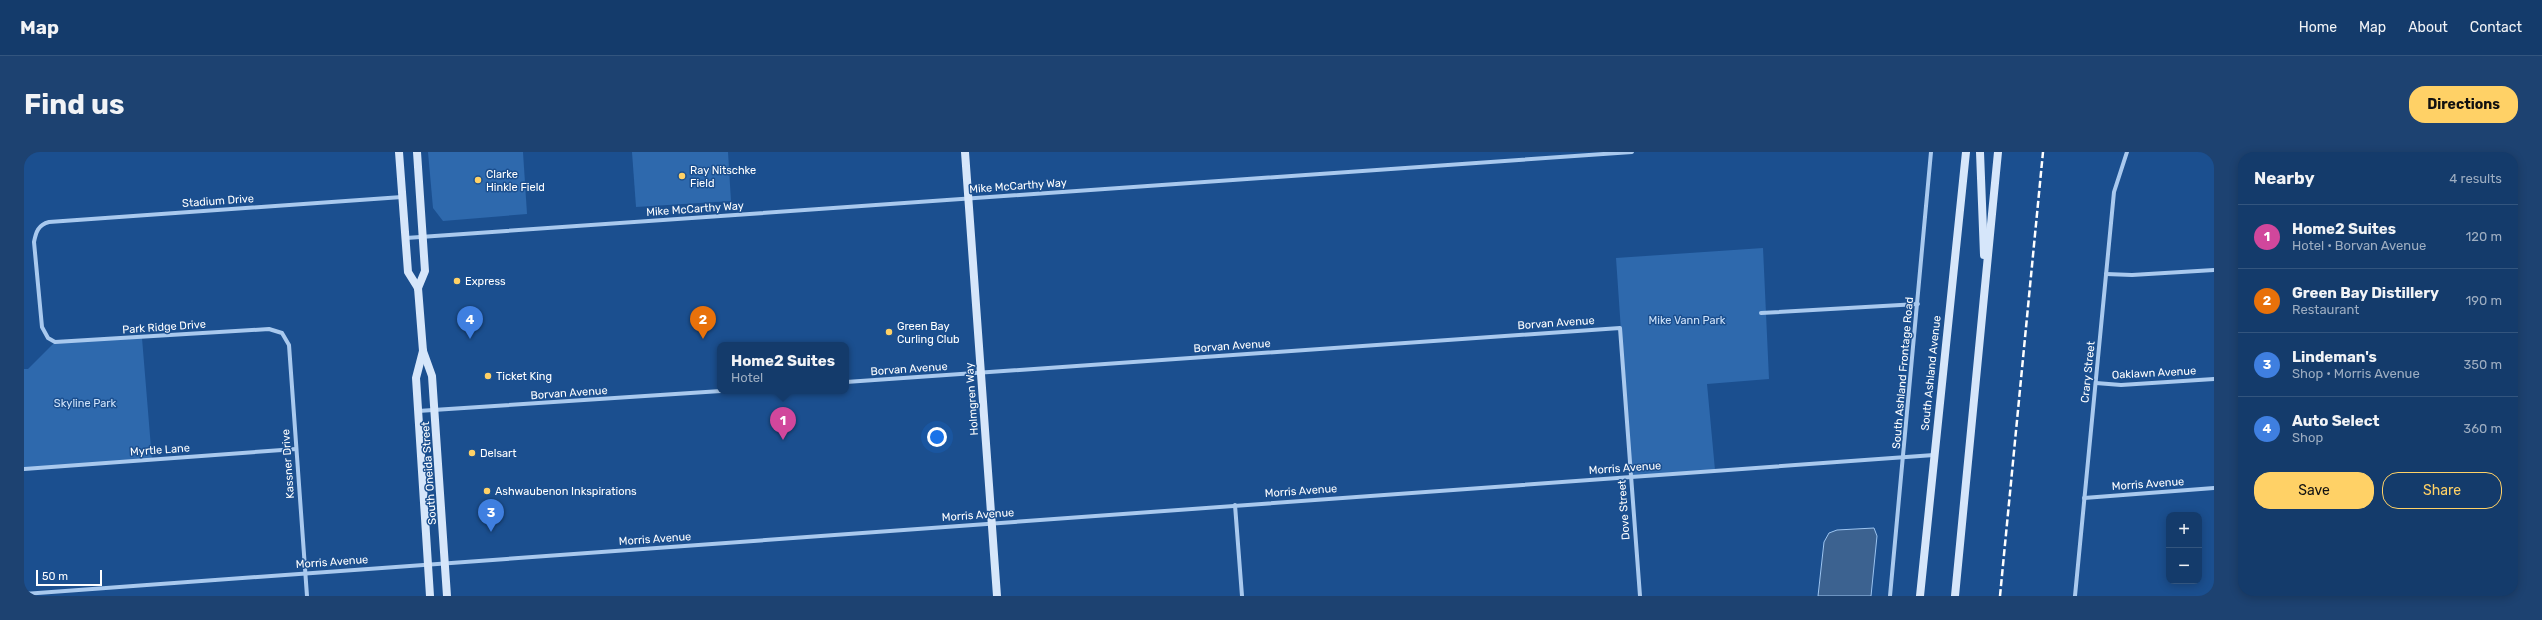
<!DOCTYPE html>
<meta charset="utf-8">
<style>
:root{--surface:#143b6b;--page:#1d4271;--text:#f1f3f6;--muted:#9dadc1;--line:#33557e;--accent:#ffd166}
body{margin:0;font-family:Rubik,sans-serif;background:var(--page);color:var(--text)}
.controls{position:absolute;right:12px;bottom:12px;display:grid;overflow:hidden;border-radius:8px;box-shadow:0 2px 10px #0003}
.controls button{width:36px;height:36px;display:grid;place-items:center;padding:0;border:0;border-bottom:1px solid var(--line);background:var(--surface);color:var(--text);font:20px sans-serif}
.scale{position:absolute;left:12px;bottom:10px;width:66px;box-sizing:border-box;padding-left:4px;border:2px solid #fff;border-top:0;font-size:11px;line-height:14px;white-space:nowrap;color:#fff;-webkit-text-stroke:3px #1b4f8f;paint-order:stroke}
.you{position:absolute;left:913px;top:285px;width:14px;height:14px;margin:-10px;border:3px solid #fff;border-radius:50%;background:#1a73e8;box-shadow:0 0 0 6px #1a73e833}
.badge{display:grid;place-items:center;width:26px;height:26px;border-radius:50%;background:var(--accent);color:#fff;font-size:13px;font-weight:700}
.pin{position:absolute;translate:-50% -33px;filter:drop-shadow(0 1px 2px #0008)}
.pin::after{content:'';position:absolute;top:21px;width:14px;height:12px;background:inherit;clip-path:polygon(0 0,100% 0,50% 100%)}
.popup{position:absolute;left:693px;top:190px;width:132px;height:52px;box-sizing:border-box;display:grid;place-content:center;border-radius:8px;background:var(--surface);filter:drop-shadow(0 1px 3px #0005);font-size:13px;white-space:nowrap;color:var(--muted)}
.popup b{font-size:15px;color:var(--text)}
.popup::after{content:'';position:absolute;left:50%;top:100%;margin-left:-8px;border:8px solid transparent;border-top-color:var(--surface)}
.list{margin:0;padding:0;list-style:none}
h2{display:flex;justify-content:space-between;align-items:center;height:52px;margin:0;padding:0 16px;font-size:17px}
h2 small{font-size:13px;font-weight:400;color:var(--muted)}
.list li{display:grid;grid-template-columns:26px 1fr auto;gap:12px;align-items:center;box-sizing:border-box;height:64px;padding:0 16px;border-top:1px solid var(--line)}
.list b{display:block;font-size:15px;white-space:nowrap}
.list p{margin:0;font-size:13px;white-space:nowrap;color:var(--muted)}
.list em{font-size:13px;font-style:normal;color:var(--muted)}
.actions{display:flex;gap:8px;padding:12px 16px}
.actions a{flex:1;padding:9px 0;border:1px solid var(--accent);border-radius:16px;text-align:center;font-size:14px;color:var(--accent)}
.actions .main{background:var(--accent);color:#111}
.map{position:relative;flex:none;width:2190px;height:444px;overflow:hidden;border-radius:16px}
header{display:flex;align-items:center;gap:24px;box-sizing:border-box;height:56px;padding:0 20px;background:var(--surface);border-bottom:1px solid var(--line)}
header strong{font-size:19px}
nav{display:flex;gap:22px;margin-inline-start:auto;font-size:14px}
.intro{display:flex;align-items:center;justify-content:space-between;box-sizing:border-box;height:96px;padding:0 24px}
h1{margin:0;font-size:28px}
.button{padding:10px 18px;border-radius:16px;background:var(--accent);color:#111;font-size:14px;font-weight:700}
main{display:flex;gap:24px;padding:0 24px}
aside{flex:1;background:var(--surface);border-radius:16px;box-shadow:0 2px 10px #0003}
.map>svg:first-child{display:block}
.green{fill:#2e69ad}
.water{fill:#3c6290;stroke:#9cc4f0}
.lines{fill:none;stroke-linecap:round;stroke-linejoin:round}
.street{stroke:#a9c9ee;stroke-width:4}
.secondary{stroke:#d6e6fa;stroke-width:8}
.rail{stroke:#fff;stroke-width:2.5;stroke-dasharray:7 3;stroke-linecap:butt}
.poi-dot{fill:#ffd166;stroke:#1b4f8f;stroke-width:1.5}
.labels{text-anchor:middle;dominant-baseline:central;stroke-width:3;stroke-linejoin:round;paint-order:stroke}
.poi-label{font-size:11px;fill:#fff;stroke:#1b4f8f;text-anchor:start}
.street-label{font-size:11px;fill:#fff;stroke:#1b4f8f}
.park-label{font-size:11px;fill:#cfe3fa;stroke:#1b4f8f}
</style>
<header>
<strong>Map</strong>
<nav><a>Home</a><a>Map</a><a>About</a><a>Contact</a></nav>
</header>
<div class="intro"><h1>Find us</h1><a class="button">Directions</a></div>
<main>
<div class="map">
<svg width="2190" height="444" viewBox="0 0 2190 444">
<rect width="100%" height="100%" fill="#1b4f8f"/>
<!-- green -->
<g class="green">
<polygon points="404,0 499,0 503,62 419,69 409,56"/>
<polygon points="608,0 704,0 707,49 612,55"/>
<polygon points="1739,96 1745,227 1683,232 1691,318 1607,324 1592,106"/>
<polygon points="118,186 128,308 0,317 0,217 4,217 31,190"/>
</g>
<!-- water -->
<polygon class="water" points="1850,376 1853,384 1847,444 1794,444 1800,390 1805,381 1813,378"/>
<g class="lines">
<!-- street -->
<g class="street">
<polyline points="382,86 1608,0"/>
<polyline points="2082,122 2108,123 2190,118"/>
<polyline points="1737,161 1894,152"/>
<polyline points="822,230 1596,176 1616,444"/>
<polyline points="2072,231 2097,233 2190,227"/>
<polyline points="394,259 697,239"/>
<polyline points="0,317 272,297"/>
<polyline points="2060,346 2190,336"/>
<polyline points="1211,353 1218,444"/>
<polyline points="0,442 1910,303"/>
<path d="M283,444L265,193L258,181L245,177L31,190L24,186L18,175L10,90C12,80 14,73 25,70L378,45"/>
<polyline points="1866,444 1907,0"/>
<polyline points="2051,444 2090,40 2103,0"/>
</g>
<!-- secondary -->
<g class="secondary">
<polyline points="375,0 384,120 394,136 399,199 408,224 423,444"/>
<polyline points="393,0 401,119 394,136"/>
<polyline points="941,0 973,444"/>
<polyline points="1956,0 1960,103"/>
<polyline points="399,199 392,226 406,444"/>
<polyline points="1896,444 1942,0"/>
<polyline points="1931,444 1974,0"/>
</g>
<!-- rail -->
<polyline class="rail" points="1976,444 2019,0"/>
</g>
<!-- markers -->
<g class="poi-dot">
<circle cx="658" cy="24" r="4"/>
<circle cx="454" cy="28" r="4"/>
<circle cx="433" cy="129" r="4"/>
<circle cx="865" cy="180" r="4"/>
<circle cx="464" cy="224" r="4"/>
<circle cx="448" cy="301" r="4"/>
<circle cx="463" cy="339" r="4"/>
</g>
<g class="labels">
<!-- poi labels -->
<g class="poi-label">
<text x="666" y="18">Ray Nitschke<tspan x="666" dy="13">Field</tspan></text>
<text x="462" y="22">Clarke<tspan x="462" dy="13">Hinkle Field</tspan></text>
<text x="441" y="129">Express</text>
<text x="873" y="174">Green Bay<tspan x="873" dy="13">Curling Club</tspan></text>
<text x="472" y="224">Ticket King</text>
<text x="456" y="301">Delsart</text>
<text x="471" y="339">Ashwaubenon Inkspirations</text>
</g>
<!-- street labels -->
<g class="street-label">
<text transform="translate(994 34) rotate(-4)">Mike McCarthy Way</text>
<text transform="translate(194 49) rotate(-4)">Stadium Drive</text>
<text transform="translate(671 57) rotate(-4)">Mike McCarthy Way</text>
<text transform="translate(1532 171) rotate(-4)">Borvan Avenue</text>
<text transform="translate(140 175) rotate(-4)">Park Ridge Drive</text>
<text transform="translate(1208 194) rotate(-4)">Borvan Avenue</text>
<text transform="translate(885 217) rotate(-4)">Borvan Avenue</text>
<text transform="translate(2064 220) rotate(-84)">Crary Street</text>
<text transform="translate(1879 221) rotate(-85)">South Ashland Frontage Road</text>
<text transform="translate(1907 221) rotate(-84)">South Ashland Avenue</text>
<text transform="translate(2130 221) rotate(-3)">Oaklawn Avenue</text>
<text transform="translate(545 241) rotate(-4)">Borvan Avenue</text>
<text transform="translate(948 247) rotate(-94)">Holmgren Way</text>
<text transform="translate(136 298) rotate(-4)">Myrtle Lane</text>
<text transform="translate(264 312) rotate(-94)">Kassner Drive</text>
<text transform="translate(1601 316) rotate(-4)">Morris Avenue</text>
<text transform="translate(405 321) rotate(-94)">South Oneida Street</text>
<text transform="translate(2124 332) rotate(-4)">Morris Avenue</text>
<text transform="translate(1277 339) rotate(-4)">Morris Avenue</text>
<text transform="translate(1600 358) rotate(-94)">Dove Street</text>
<text transform="translate(954 363) rotate(-4)">Morris Avenue</text>
<text transform="translate(631 387) rotate(-4)">Morris Avenue</text>
<text transform="translate(308 410) rotate(-4)">Morris Avenue</text>
</g>
<!-- park labels -->
<g class="park-label">
<text x="1663" y="168">Mike Vann Park</text>
<text x="61" y="251">Skyline Park</text>
</g>
</g>
</svg>
<div class="controls">
<button>+</button>
<button>−</button>
</div>
<div class="scale">50 m</div>
<div class="you"></div>
<div class="pin badge" style="left:759px;top:288px;background:#d1479c">1</div>
<div class="popup"><b>Home2 Suites</b>Hotel</div>
<div class="pin badge" style="left:679px;top:187px;background:#e8710a">2</div>
<div class="pin badge" style="left:467px;top:380px;background:#3f7fe0">3</div>
<div class="pin badge" style="left:446px;top:187px;background:#3f7fe0">4</div>
</div>
<aside>
<h2>Nearby<small>4 results</small></h2>
<ul class="list">
<li><span class="badge" style="background:#d1479c">1</span><div><b>Home2 Suites</b><p>Hotel · Borvan Avenue</p></div><em>120 m</em></li>
<li><span class="badge" style="background:#e8710a">2</span><div><b>Green Bay Distillery</b><p>Restaurant</p></div><em>190 m</em></li>
<li><span class="badge" style="background:#3f7fe0">3</span><div><b>Lindeman's</b><p>Shop · Morris Avenue</p></div><em>350 m</em></li>
<li><span class="badge" style="background:#3f7fe0">4</span><div><b>Auto Select</b><p>Shop</p></div><em>360 m</em></li>
</ul>
<div class="actions"><a class="main">Save</a><a>Share</a></div>
</aside>
</main>
